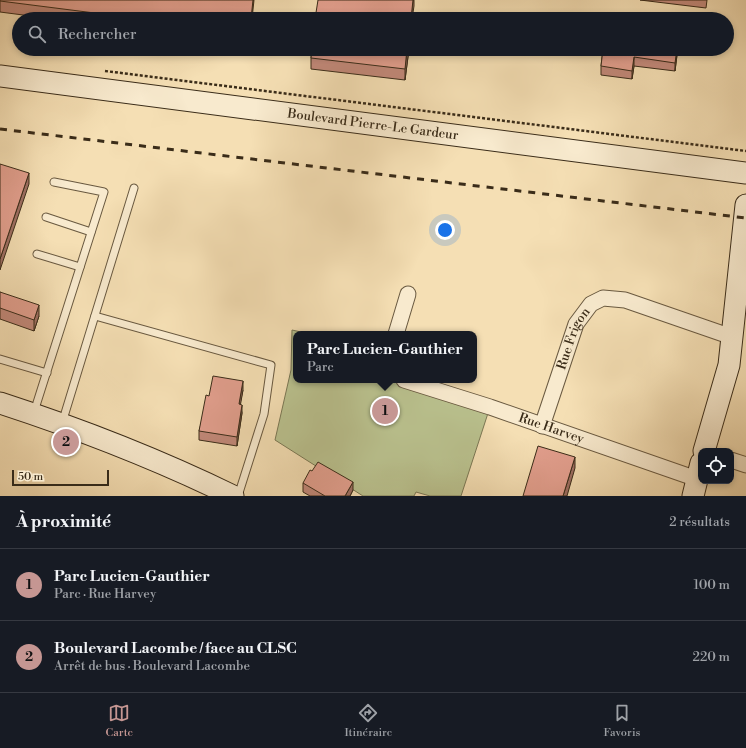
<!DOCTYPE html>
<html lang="fr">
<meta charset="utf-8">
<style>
:root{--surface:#171b24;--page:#20242c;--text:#f1f3f6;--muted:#9ea1a6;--line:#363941;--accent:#c59692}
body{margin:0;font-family:"Libre Bodoni",serif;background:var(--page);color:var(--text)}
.controls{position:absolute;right:12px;bottom:12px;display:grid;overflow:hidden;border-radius:8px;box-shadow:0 2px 6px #0003}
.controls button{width:36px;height:36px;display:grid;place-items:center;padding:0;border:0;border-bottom:1px solid var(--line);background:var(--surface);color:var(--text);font:20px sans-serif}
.scale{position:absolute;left:12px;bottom:10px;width:97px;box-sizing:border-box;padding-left:4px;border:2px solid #3a2c19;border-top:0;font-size:11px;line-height:14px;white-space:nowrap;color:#3a2c19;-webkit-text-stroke:3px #f8eace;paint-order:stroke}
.you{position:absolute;left:445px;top:230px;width:14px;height:14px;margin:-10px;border:3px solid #fff;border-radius:50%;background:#1a73e8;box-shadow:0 0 0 6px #1a73e833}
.badge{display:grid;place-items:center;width:26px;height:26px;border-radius:50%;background:var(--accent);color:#111;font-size:13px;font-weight:700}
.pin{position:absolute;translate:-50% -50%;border:2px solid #fff;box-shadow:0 1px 4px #0006}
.popup{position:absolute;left:293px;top:331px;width:184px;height:52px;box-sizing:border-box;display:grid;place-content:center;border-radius:8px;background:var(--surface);filter:drop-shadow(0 1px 3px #0005);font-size:13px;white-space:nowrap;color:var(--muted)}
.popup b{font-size:15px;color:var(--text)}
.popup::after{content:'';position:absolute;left:50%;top:100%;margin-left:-8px;border:8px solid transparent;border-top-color:var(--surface)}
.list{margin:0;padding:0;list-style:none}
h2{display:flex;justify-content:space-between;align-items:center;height:52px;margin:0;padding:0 16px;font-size:17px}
h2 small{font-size:13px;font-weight:400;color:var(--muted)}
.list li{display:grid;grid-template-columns:26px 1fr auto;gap:12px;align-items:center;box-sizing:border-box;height:72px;padding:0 16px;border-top:1px solid var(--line)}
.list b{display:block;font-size:15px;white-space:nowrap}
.list p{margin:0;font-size:13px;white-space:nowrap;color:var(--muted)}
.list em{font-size:13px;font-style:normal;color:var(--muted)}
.icon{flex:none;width:22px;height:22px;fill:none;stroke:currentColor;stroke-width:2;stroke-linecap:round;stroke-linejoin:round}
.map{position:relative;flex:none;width:746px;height:496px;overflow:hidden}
.search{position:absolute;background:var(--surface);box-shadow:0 2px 6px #0003;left:12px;right:12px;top:12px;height:44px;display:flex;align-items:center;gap:10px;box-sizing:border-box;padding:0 14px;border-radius:22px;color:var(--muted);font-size:15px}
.sheet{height:196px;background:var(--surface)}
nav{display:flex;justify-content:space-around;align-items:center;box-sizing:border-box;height:56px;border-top:1px solid var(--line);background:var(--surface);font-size:11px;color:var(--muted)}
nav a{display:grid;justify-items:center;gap:2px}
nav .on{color:var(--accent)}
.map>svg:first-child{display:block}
.green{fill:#bac28f;stroke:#7a7754}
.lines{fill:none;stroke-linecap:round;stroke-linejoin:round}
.lane-casing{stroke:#695940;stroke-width:9}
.street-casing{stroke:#695940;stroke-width:17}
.secondary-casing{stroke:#3a2c19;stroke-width:23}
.path{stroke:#3a2c19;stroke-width:2.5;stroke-dasharray:3 2;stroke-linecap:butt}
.lane{stroke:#f8eace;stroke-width:7}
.street{stroke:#f8eace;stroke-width:15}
.secondary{stroke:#f8eace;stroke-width:21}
.rail{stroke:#3a2c19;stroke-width:3;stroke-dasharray:7 7;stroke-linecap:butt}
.wall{fill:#c2897a;stroke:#3a2c19}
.shaded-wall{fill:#9e6f63;stroke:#3a2c19}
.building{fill:#e29f8e;stroke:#3a2c19}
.labels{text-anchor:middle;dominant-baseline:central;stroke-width:3;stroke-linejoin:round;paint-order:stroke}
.street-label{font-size:13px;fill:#3a2c19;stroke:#f8eace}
</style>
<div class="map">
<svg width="746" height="496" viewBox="0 0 746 496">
<rect width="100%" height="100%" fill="#f5dfb4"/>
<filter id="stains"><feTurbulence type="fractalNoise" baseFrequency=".005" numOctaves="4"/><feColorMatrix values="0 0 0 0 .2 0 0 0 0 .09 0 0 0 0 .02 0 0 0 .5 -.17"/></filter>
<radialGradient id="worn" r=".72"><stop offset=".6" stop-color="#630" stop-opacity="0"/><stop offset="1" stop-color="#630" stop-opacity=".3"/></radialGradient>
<!-- green -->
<polygon class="green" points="292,330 310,334 296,334 296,380 404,380 490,407 461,496 430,496 416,492 414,496 363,496 275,440 291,370"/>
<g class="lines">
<defs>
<g id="lane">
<polyline points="46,217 91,232"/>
<polyline points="37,254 80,267"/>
<polyline points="95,316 271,365 264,414 238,496"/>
<polyline points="0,359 47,373"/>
<polyline points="34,412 104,192 54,182"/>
<polyline points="62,423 134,188"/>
</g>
<g id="street">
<polyline points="396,334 408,294"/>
<path id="s1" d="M404,380L490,407L697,479"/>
<path id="s2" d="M542,426L576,324L591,304L603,298L625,300L732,337"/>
<polyline points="731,460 746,465"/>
</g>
<g id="secondary">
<path id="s3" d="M0,76L746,173"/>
<path d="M0,403C80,429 157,459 233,496"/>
<polyline points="704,451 729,365 746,205"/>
<polyline points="693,496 701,463"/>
</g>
</defs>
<!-- lane casing -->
<use href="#lane" class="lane-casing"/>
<!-- street casing -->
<use href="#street" class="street-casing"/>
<!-- secondary casing -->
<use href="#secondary" class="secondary-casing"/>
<!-- path -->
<polyline class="path" points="105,71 746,151"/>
<!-- lane -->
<use href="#lane" class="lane"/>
<!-- street -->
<use href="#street" class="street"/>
<!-- secondary -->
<use href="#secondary" class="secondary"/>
<!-- rail -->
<polyline class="rail" points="0,129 746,218"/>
</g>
<!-- wall -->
<g class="wall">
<polygon points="0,0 252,19 54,19 0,12"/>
<polygon points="640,0 707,0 706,8"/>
<polygon points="312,49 409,49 405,80 311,69 311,58"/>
<polygon points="603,49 677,49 677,55 675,71 634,66 632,79 601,75 601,66"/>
<polygon points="0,292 39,316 34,331 0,319"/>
<polygon points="243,390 240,404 242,413 237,446 199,440 199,431 209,396"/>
<polygon points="303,483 353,490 350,496 310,496 303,492"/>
</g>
<!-- shaded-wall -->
<g class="shaded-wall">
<polygon points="253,0 254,0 252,19 251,19"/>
<polygon points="413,0 414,0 414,6 412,19 411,19"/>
<polygon points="407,49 409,49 405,80 405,69"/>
<polygon points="677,49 677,55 675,71 675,63"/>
<polygon points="634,57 634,66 632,79 632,71"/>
<polygon points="29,173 29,184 0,270 0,259"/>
<polygon points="39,305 39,316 34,331 34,320"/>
<polygon points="243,381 243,390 239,413 239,404"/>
<polygon points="242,405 242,413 237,446 237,437"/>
<polygon points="575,457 575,468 567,496 563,496"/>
<polygon points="353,482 353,490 350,496 345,496"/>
</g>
<!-- building -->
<g class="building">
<polygon points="0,0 253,0 251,19 142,19 0,1"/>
<polygon points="318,0 413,0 411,19 315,19"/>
<polygon points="312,49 407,49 405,69 311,58"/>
<polygon points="603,49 677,49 675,63 634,57 632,71 601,66"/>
<polygon points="0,164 29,173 0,259"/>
<polygon points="0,292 39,305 34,320 0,308"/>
<polygon points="213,376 243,381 239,404 242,405 237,437 199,431 206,395 209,396"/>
<polygon points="538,446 575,457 563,496 523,496"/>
<polygon points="318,462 353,482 345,496 325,496 303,483 310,470 312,471"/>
</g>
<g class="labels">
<!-- street labels -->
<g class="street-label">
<text stroke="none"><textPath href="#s3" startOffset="376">Boulevard Pierre-Le Gardeur</textPath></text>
<text stroke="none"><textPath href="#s2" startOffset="93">Rue Frigon</textPath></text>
<text stroke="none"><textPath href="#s1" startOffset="155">Rue Harvey</textPath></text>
</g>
</g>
<rect width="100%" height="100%" filter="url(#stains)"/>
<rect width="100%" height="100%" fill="url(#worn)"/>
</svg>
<div class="controls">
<button><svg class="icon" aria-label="locate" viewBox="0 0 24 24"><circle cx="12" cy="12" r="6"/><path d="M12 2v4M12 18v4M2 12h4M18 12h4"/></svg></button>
</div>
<div class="scale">50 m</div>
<div class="you"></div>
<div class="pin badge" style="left:385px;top:411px">1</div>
<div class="popup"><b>Parc Lucien-Gauthier</b>Parc</div>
<div class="pin badge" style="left:66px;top:442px">2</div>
<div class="search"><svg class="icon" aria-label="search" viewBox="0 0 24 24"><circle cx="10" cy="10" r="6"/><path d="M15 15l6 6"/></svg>Rechercher</div>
</div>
<section class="sheet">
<h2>À proximité<small>2 résultats</small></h2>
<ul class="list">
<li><span class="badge">1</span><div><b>Parc Lucien-Gauthier</b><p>Parc · Rue Harvey</p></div><em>100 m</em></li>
<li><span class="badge">2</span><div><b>Boulevard Lacombe / face au CLSC</b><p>Arrêt de bus · Boulevard Lacombe</p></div><em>220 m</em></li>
</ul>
</section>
<nav>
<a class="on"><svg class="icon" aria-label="map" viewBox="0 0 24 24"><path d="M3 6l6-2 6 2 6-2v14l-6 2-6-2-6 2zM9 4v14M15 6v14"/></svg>Carte</a>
<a><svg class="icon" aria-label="directions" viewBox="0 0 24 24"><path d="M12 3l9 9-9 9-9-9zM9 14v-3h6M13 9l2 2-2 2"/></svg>Itinéraire</a>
<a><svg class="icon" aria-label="saved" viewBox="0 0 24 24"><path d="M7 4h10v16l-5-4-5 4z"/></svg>Favoris</a>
</nav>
